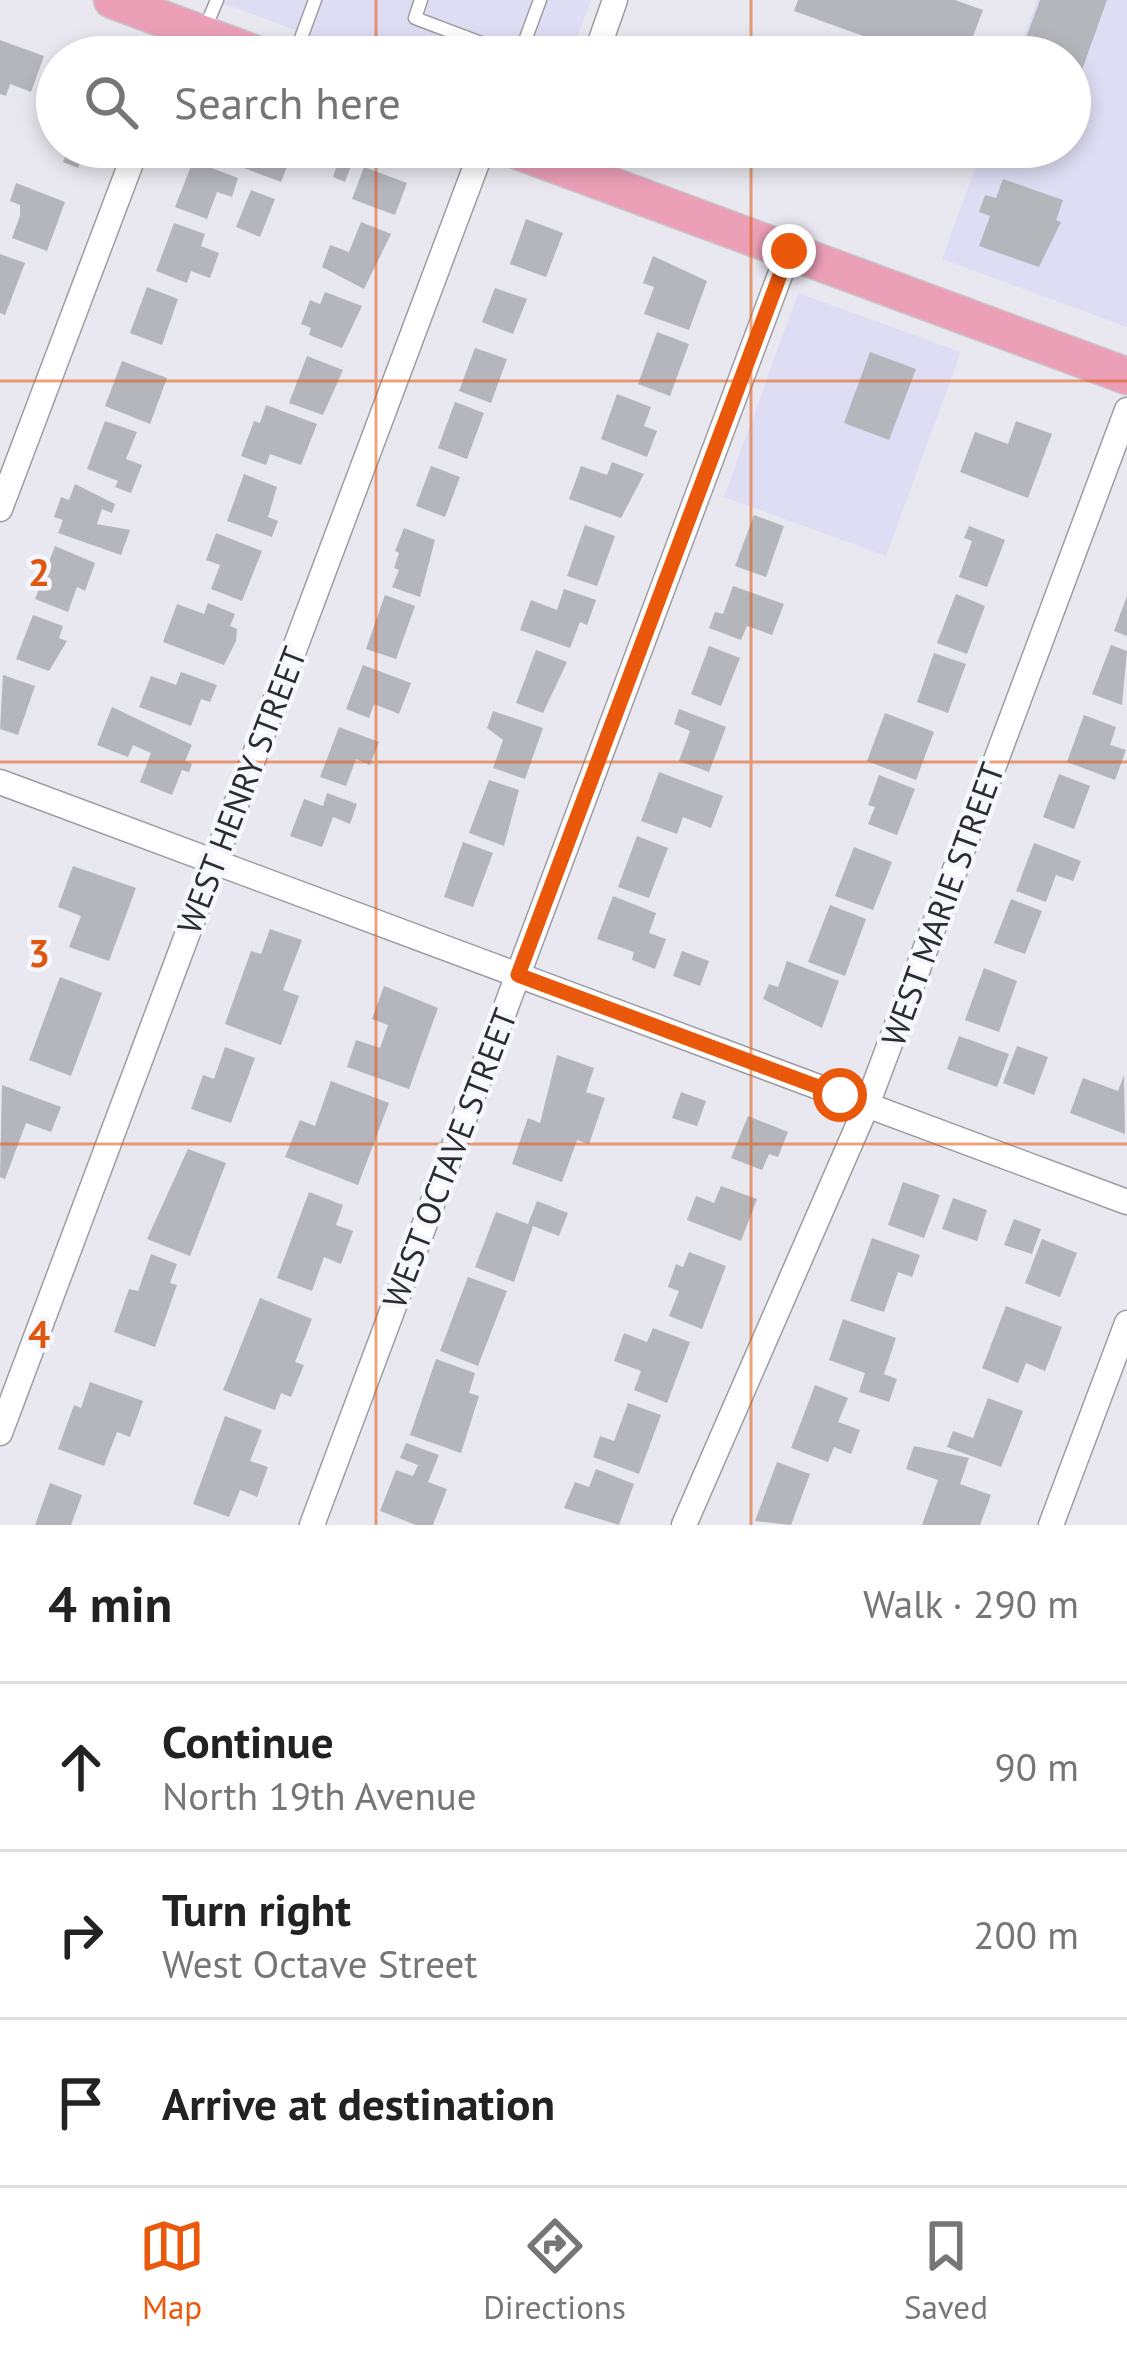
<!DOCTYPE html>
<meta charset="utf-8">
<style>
:root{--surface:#fff;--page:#f6f6f6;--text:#222;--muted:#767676;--line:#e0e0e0;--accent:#ea580c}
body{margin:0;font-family:"PT Sans",sans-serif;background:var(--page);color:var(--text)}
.stop{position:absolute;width:36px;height:36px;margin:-27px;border:9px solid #ea580c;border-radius:50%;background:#fff}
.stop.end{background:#ea580c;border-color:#fff;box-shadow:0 3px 12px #0008}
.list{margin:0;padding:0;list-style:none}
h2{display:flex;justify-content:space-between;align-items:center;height:156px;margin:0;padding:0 48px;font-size:51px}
h2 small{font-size:39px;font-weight:400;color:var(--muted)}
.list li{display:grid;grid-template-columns:78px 1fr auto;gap:36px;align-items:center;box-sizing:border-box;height:168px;padding:0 48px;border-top:3px solid var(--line)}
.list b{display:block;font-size:45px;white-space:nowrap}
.list p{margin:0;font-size:39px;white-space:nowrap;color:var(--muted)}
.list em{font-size:39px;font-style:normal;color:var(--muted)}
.icon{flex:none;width:66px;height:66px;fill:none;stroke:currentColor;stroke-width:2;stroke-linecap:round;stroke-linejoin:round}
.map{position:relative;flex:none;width:1127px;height:1525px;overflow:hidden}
.search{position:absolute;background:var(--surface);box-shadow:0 6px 18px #0003;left:36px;right:36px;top:36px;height:132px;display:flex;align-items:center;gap:30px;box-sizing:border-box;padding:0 42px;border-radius:66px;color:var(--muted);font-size:45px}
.sheet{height:660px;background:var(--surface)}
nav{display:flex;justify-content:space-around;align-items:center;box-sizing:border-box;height:168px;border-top:3px solid var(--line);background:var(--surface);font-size:33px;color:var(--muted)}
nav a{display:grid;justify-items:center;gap:6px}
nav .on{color:var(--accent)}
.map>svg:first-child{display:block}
.commercial{fill:#dfddf3}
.building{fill:#b5b5bc}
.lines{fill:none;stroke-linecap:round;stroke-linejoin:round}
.service-casing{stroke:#9d9da4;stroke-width:15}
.minor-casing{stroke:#9d9da4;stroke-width:27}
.primary-casing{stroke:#c8c8c9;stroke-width:39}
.service{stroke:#fff;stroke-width:12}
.minor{stroke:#fff;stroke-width:24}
.primary{stroke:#eca0b8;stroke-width:36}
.route{stroke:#ea580c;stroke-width:15}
.grid{fill:none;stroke:#df570e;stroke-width:3;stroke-opacity:0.55}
.labels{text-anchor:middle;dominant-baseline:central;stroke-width:9;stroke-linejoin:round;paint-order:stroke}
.street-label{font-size:33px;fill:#2c2c2e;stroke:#f6f6fe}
.grid-label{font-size:39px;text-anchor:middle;font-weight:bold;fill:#df570e;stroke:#f6f6fe;stroke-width:9;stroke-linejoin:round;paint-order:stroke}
</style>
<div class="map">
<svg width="1127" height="1525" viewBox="0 0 1127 1525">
<rect width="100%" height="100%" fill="#e9e8f0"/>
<!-- commercial -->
<g class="commercial">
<polygon points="214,0 591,0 570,57 369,57"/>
<polygon points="1037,0 1127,0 1127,327 942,259 983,147 1070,147 1070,57 1016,57"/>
<polygon points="798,293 961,352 886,556 724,497"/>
</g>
<!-- building -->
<g class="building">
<polygon points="798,0 955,0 983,10 965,57 859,57 866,37 794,11"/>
<polygon points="1040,0 1107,0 1078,81 1070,78 1070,57 1019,57"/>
<polygon points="0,40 44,56 31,92 10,84 6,96 0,94"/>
<polygon points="69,147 84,153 78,168 63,162"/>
<polygon points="252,147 295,147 281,182 244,168"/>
<polygon points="339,159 352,163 345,182 333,177"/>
<polygon points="193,161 238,178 232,197 217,192 207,219 175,207"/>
<polygon points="364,167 407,183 395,215 352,199"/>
<polygon points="1003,179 1063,200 1056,220 1061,222 1039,267 979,246 990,216 979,212 985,195 996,198"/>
<polygon points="16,183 65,202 47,251 12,238 20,216 20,205 10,201"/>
<polygon points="251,190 275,199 260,237 236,227"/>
<polygon points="526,219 563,233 546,277 510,264"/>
<polygon points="361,222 391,234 364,289 322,267 330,245 349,252"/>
<polygon points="174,223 205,234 201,246 219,253 210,278 191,271 187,283 156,271"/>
<polygon points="0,254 25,263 5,315 0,313"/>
<polygon points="653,256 707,281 689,330 644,314 654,287 643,283"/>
<polygon points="147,287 178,299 162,345 130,333"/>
<polygon points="495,288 527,299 513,334 482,322"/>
<polygon points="325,292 362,306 342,348 309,335 311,328 301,324 310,300 320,304"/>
<polygon points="657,332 689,344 670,396 638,384"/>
<polygon points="475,348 507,359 491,403 459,391"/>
<polygon points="870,352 916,369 889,440 844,423"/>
<polygon points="307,356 343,370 323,415 289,403"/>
<polygon points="122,361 167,378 150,424 105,406"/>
<polygon points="617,394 651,407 644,426 657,431 647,457 601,439"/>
<polygon points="455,402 484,413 467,459 438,448"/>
<polygon points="266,405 317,424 301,465 270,454 266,465 241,456 254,421 260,423"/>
<polygon points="105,421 137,432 126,459 142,465 131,493 115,487 118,481 87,469"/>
<polygon points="1016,421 1052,434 1028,498 960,472 975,432 1008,444"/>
<polygon points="612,462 644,474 621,518 569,499 581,466 607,475"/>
<polygon points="431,466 460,477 445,517 416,506"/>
<polygon points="244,474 277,487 268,517 278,521 272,537 227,521"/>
<polygon points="75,484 115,504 112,513 102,509 97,524 130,530 121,555 58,533 63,520 54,517 61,497 69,500"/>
<polygon points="754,515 784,526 766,577 735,566"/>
<polygon points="585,525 615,536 597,586 567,576"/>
<polygon points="969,526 1005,540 987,587 959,577 972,541 964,538"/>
<polygon points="404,528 435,540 420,597 392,587 399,570 394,568 399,553 395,551"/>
<polygon points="216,533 262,551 242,601 211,589 220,565 206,560"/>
<polygon points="55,546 95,563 85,591 77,587 68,612 35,599"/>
<polygon points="733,586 784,604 772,635 747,626 741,640 709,628 715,612 723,614"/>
<polygon points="564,589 596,600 587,625 580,622 570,648 520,630 531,600 557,610"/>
<polygon points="956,594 985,606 967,654 937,643"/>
<polygon points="385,595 415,606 396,659 366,649"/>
<polygon points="1127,596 1127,636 1114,631"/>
<polygon points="208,603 235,614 230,626 237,629 236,641 224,665 163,642 177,604 204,614"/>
<polygon points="33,615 63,626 59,638 67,641 49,671 16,659"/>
<polygon points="1111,645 1127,651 1122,705 1092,694"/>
<polygon points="709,646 740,658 721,706 691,694"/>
<polygon points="536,650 567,662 543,713 516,703"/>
<polygon points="934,653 966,664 948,713 917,702"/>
<polygon points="363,665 411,683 399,714 374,704 369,718 346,709"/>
<polygon points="181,672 217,685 210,702 201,699 191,726 139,707 151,676 176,685"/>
<polygon points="3,675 35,686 18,735 0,729"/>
<polygon points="112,707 192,745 185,761 192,764 189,772 182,770 172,795 140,782 151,753 133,745 128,757 97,745"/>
<polygon points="679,709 726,727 709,772 679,761 690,731 674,724"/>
<polygon points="493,711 543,728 525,779 493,768 503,740 487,728"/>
<polygon points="885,713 934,732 916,780 867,761"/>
<polygon points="1084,715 1116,727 1110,745 1126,750 1115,780 1067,762"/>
<polygon points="339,727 379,742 370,765 356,759 346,786 320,777"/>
<polygon points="659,772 723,796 711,828 683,817 677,834 641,821"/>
<polygon points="1059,774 1090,786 1074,829 1043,817"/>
<polygon points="879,775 915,789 897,835 868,824 875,807 868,805"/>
<polygon points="489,780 519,790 504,846 469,833"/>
<polygon points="327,793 357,804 350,824 333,817 322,847 290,836 304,799 323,806"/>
<polygon points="637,836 668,848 649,898 618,887"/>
<polygon points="463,842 493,853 473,907 444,897"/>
<polygon points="1034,843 1081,861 1073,881 1056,875 1046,902 1016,891"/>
<polygon points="854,847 892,862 873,910 835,896"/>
<polygon points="73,866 136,888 109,961 69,947 81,916 58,907"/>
<polygon points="613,896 656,913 649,933 666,939 655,969 632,960 634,952 597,939"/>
<polygon points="1011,899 1042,911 1025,954 994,943"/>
<polygon points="830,905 866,919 845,976 808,962"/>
<polygon points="270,929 302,940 283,990 299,996 281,1045 225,1024 251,951 261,954"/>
<polygon points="682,951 709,961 700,986 673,976"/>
<polygon points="787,961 839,981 822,1028 763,999 769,984 778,987"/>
<polygon points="984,968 1017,981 999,1032 965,1020"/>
<polygon points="60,977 102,993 71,1076 29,1060"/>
<polygon points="384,986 438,1008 409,1089 347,1067 356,1040 380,1048 388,1025 372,1019"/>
<polygon points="959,1036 1009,1054 997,1087 947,1069"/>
<polygon points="1017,1046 1048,1057 1034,1095 1003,1083"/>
<polygon points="225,1047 255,1058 231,1123 191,1109 203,1075 214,1079"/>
<polygon points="557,1055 594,1068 586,1092 605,1098 589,1144 577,1140 562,1182 512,1164 528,1118 540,1123"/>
<polygon points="1124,1075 1125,1134 1070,1113 1083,1078 1118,1091"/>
<polygon points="331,1081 389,1103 358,1185 285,1157 300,1120 315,1126"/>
<polygon points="2,1085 61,1107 51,1132 26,1123 5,1179 0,1177"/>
<polygon points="681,1092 706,1101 697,1126 672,1118"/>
<polygon points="748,1116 788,1132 778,1157 769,1154 762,1170 731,1158"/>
<polygon points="188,1149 226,1163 190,1256 147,1239"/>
<polygon points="903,1182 940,1195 924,1238 888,1225"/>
<polygon points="721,1186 757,1199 741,1241 687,1220 696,1196 714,1203"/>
<polygon points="309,1192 343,1205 336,1225 353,1231 341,1264 324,1257 312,1291 277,1278"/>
<polygon points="953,1198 987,1210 977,1241 942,1229"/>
<polygon points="537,1201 568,1213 559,1236 533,1226 514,1282 475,1267 496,1212 528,1224"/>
<polygon points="1014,1219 1041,1229 1032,1254 1004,1245"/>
<polygon points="872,1238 920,1255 912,1277 898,1272 884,1312 850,1301"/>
<polygon points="1042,1239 1077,1253 1060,1297 1025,1283"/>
<polygon points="689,1252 726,1266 702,1329 669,1316 679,1291 668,1287 676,1264 683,1267"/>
<polygon points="151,1254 177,1264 170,1283 177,1285 155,1347 114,1332 129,1289 138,1291"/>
<polygon points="468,1277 507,1291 478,1366 440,1351"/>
<polygon points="260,1298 312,1319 295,1362 304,1365 291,1397 281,1393 275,1410 223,1390"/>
<polygon points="1006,1306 1062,1327 1045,1371 1026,1363 1018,1383 982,1368"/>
<polygon points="843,1319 896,1338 884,1374 897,1379 889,1402 859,1392 865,1373 829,1360"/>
<polygon points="653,1328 690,1342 667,1403 634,1390 641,1371 614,1361 624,1333 647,1342"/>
<polygon points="436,1359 475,1373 469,1393 479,1396 461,1453 410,1435"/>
<polygon points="90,1382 143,1401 130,1437 117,1432 104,1466 58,1449 74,1405 81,1408"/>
<polygon points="815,1385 848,1398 838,1422 860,1430 851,1454 834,1447 828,1462 791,1448"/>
<polygon points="988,1398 1023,1411 1001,1467 947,1447 953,1431 973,1438"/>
<polygon points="628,1403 661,1415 639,1474 593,1457 600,1436 614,1441"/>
<polygon points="225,1416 262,1430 250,1461 268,1467 257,1497 240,1490 229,1517 193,1504"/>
<polygon points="406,1443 439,1455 428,1482 447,1489 433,1525 416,1525 380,1511 396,1470 413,1476 418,1465 400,1458"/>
<polygon points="914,1446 969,1458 960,1484 991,1495 980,1525 922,1525 938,1480 906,1469"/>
<polygon points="777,1462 810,1474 791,1525 755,1521"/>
<polygon points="596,1469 634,1484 619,1525 564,1508 575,1482 589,1487"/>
<polygon points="50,1483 82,1495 71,1525 35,1525"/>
</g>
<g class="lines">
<defs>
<g id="service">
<polyline points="421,0 415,18 518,57"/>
<polyline points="203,33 217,0"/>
<polyline points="294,57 315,0"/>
<polyline points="458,57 465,37"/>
<polyline points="519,57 540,0"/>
</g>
<g id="minor">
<polyline points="171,57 183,27"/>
<polyline points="595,57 615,0"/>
<polyline points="0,509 137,147"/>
<polyline points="0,782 1127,1202"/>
<polyline points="0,1433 483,147"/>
<polyline points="312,1525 789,251"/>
<polyline points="684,1525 867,1105 1127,410"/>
<polyline points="1051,1525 1127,1323"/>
</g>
<g id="primary">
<polyline points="112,0 264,57"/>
<polyline points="507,147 1127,376"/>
</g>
</defs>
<!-- service casing -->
<use href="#service" class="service-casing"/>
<!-- minor casing -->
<use href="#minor" class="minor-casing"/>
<!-- primary casing -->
<use href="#primary" class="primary-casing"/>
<!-- service -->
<use href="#service" class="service"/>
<!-- minor -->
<use href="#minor" class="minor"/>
<!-- primary -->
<use href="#primary" class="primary"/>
</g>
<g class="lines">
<!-- route -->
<polyline class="route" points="789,251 518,975 840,1095"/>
</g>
<!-- grid -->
<path class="grid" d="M376,0V57M751,0V57M376,147V1525M751,147V1525M0,381H1127M0,762H1127M0,1144H1127"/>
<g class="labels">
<!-- street labels -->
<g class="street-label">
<text transform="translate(241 790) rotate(-69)">WEST HENRY STREET</text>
<text transform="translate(942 904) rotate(-70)">WEST MARIE STREET</text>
<text transform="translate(449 1158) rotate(-69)">WEST OCTAVE STREET</text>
</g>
</g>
<g class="grid-label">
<text x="39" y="586">2</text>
<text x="39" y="967">3</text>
<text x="39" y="1348">4</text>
</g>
</svg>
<div class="stop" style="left:840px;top:1095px"></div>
<div class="stop end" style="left:789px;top:251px"></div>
<div class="search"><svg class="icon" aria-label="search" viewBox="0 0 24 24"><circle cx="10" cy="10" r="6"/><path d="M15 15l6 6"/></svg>Search here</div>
</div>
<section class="sheet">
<h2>4 min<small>Walk · 290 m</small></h2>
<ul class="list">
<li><svg class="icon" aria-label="ahead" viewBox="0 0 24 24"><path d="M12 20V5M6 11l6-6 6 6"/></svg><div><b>Continue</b><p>North 19th Avenue</p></div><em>90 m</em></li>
<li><svg class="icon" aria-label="right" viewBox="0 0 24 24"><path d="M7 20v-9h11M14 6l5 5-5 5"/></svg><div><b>Turn right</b><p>West Octave Street</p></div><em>200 m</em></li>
<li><svg class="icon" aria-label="arrive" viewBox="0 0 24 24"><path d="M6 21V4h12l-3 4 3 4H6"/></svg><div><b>Arrive at destination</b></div></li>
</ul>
</section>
<nav>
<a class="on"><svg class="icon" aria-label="map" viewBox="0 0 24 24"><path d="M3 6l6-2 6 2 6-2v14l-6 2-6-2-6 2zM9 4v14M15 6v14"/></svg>Map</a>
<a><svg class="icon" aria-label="directions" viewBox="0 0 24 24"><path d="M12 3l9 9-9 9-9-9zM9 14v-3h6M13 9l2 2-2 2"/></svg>Directions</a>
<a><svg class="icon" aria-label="saved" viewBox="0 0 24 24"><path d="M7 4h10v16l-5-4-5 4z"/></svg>Saved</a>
</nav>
